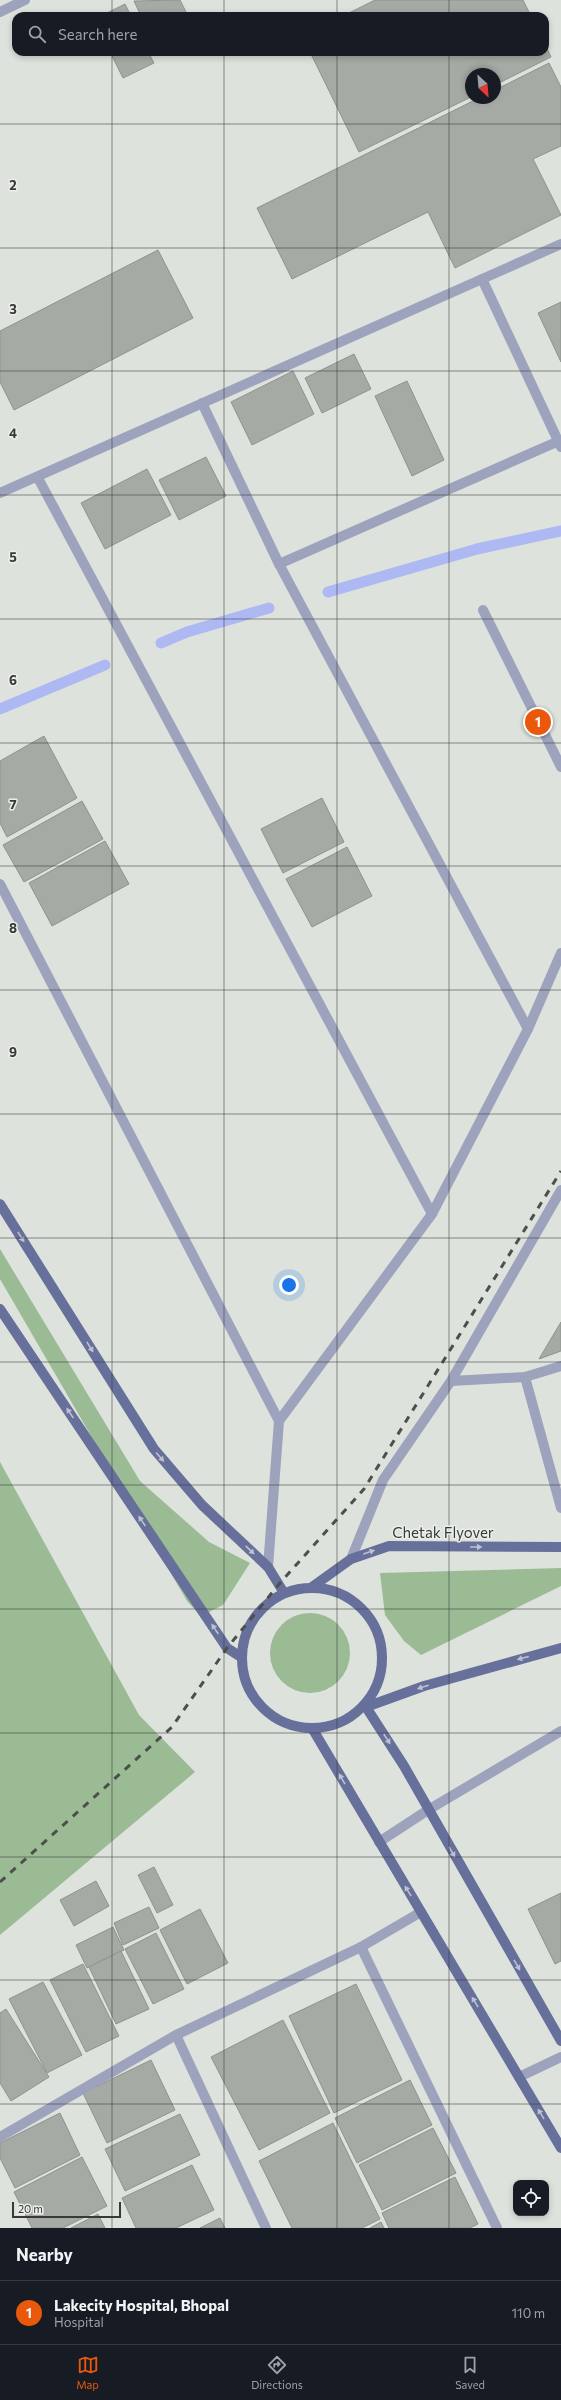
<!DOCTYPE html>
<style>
:root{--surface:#171b24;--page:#242831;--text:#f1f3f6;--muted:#9ea1a6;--line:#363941;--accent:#ea580c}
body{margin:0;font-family:Commissioner,sans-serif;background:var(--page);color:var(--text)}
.controls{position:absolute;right:12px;bottom:12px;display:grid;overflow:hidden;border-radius:8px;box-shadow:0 2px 6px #0003}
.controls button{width:36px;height:36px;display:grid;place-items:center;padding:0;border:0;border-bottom:1px solid var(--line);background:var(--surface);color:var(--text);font:20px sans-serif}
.compass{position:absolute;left:465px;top:68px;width:36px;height:36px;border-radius:50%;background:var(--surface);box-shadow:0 2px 6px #0003;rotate:154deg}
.scale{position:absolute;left:12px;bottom:10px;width:109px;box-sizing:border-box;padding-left:4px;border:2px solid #383a38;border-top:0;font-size:11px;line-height:14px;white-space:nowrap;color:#383a38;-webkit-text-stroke:3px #eaefe9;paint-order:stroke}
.you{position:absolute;left:289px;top:1285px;width:14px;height:14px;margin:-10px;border:3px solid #fff;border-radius:50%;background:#1a73e8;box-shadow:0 0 0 6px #1a73e833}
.badge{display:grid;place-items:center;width:26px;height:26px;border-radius:50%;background:var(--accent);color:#fff;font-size:13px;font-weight:700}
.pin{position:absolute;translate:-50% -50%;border:2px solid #fff;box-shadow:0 1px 4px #0006}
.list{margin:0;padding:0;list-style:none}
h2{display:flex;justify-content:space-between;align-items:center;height:52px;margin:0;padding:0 16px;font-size:17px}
h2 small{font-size:13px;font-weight:400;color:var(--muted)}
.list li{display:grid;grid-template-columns:26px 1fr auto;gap:12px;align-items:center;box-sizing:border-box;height:64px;padding:0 16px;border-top:1px solid var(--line)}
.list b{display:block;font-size:15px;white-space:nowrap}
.list p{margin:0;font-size:13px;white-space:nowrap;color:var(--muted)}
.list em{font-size:13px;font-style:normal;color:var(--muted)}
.icon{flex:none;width:22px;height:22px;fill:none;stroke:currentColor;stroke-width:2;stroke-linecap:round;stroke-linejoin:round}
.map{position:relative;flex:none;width:561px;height:2228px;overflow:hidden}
.search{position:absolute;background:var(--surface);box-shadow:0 2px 6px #0003;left:12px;right:12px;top:12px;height:44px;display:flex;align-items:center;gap:10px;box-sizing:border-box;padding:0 14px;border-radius:12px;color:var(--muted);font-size:15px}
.sheet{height:116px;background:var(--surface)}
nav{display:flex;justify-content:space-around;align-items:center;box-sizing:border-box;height:56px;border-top:1px solid var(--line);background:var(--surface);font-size:11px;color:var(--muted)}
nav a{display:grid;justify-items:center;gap:2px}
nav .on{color:var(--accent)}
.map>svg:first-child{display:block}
.green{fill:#9abb94}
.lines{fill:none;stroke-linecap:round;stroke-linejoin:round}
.stream{stroke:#aeb9f3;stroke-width:11}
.building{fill:#a5aaa4;stroke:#8f938e}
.minor{stroke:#9da3bc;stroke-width:10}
.major{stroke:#676f9b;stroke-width:10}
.rail{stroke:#4c4f4c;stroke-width:3;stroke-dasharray:7 7;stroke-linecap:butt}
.oneway{fill:#bcc2ce}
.grid{fill:none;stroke:#383a38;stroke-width:1;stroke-opacity:0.55}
.labels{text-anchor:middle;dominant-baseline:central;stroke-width:3;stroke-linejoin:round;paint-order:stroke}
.street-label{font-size:15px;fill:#383a38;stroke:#eaefe9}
.grid-label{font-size:13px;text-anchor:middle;font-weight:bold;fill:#383a38;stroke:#eaefe9;stroke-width:3;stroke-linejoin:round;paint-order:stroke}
</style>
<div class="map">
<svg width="561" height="2228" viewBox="0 0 561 2228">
<rect width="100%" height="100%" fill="#dde2dc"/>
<!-- green -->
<g class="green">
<polygon points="0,1249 140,1481 209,1542 250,1563 223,1605 201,1616 187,1601 0,1279"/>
<polygon points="0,1462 139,1715 195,1772 0,1935"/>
<polygon points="561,1568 561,1586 421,1655 404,1641 385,1615 380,1573"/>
<circle cx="310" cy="1653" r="40"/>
</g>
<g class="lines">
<!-- stream -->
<g class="stream">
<polyline points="328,592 477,549 561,531"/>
<polyline points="161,643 187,632 269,608"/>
<polyline points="0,709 105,665"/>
</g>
</g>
<!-- building -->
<g class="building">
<polygon points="180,0 188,16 141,16 134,1"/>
<polygon points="375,0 523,0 531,16 343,16"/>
<polygon points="125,4 131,16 101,16"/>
<polygon points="545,44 551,57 495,85 495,74 471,74 471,97 359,152 310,52 545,52"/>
<polygon points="110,52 148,52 154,63 123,78"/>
<polygon points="549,63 561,87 561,146 533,159 561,215 455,268 428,212 292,279 257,208 479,98 495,98 495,90"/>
<polygon points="158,250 193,318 14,410 0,382 0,331"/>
<polygon points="561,302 561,362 538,313"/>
<polygon points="354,354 371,389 322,413 305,378"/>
<polygon points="293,371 314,414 252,445 231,402"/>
<polygon points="407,381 444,460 412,476 375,396"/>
<polygon points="206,457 226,496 179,520 159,480"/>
<polygon points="147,469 171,515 105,549 81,503"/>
<polygon points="44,736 77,798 7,837 0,823 0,761"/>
<polygon points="322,798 344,842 283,873 261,829"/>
<polygon points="82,801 103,839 24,882 3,845"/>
<polygon points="105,841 129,884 52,926 29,883"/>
<polygon points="347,847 372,896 312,927 286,879"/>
<polygon points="561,1322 561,1351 539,1359"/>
<polygon points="154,1867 173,1905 157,1913 138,1875"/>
<polygon points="96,1881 109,1906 74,1926 60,1900"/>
<polygon points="561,1893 561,1961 555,1964 528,1909"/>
<polygon points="149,1907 159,1928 123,1945 114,1923"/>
<polygon points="200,1909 228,1963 187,1984 160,1930"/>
<polygon points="113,1927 124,1950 87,1968 76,1945"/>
<polygon points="156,1933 184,1989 153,2004 125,1949"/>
<polygon points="121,1951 149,2009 116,2024 89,1967"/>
<polygon points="83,1964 119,2036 86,2052 50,1980"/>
<polygon points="43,1982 82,2055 47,2073 9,1999"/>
<polygon points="356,1984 402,2080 334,2113 289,2016"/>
<polygon points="6,2009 49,2077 11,2101 0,2083 0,2013"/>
<polygon points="283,2020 330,2113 259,2150 211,2057"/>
<polygon points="151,2060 175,2110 107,2143 83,2093"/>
<polygon points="410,2080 432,2125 357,2163 335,2118"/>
<polygon points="60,2113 80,2155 15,2188 0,2158 0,2143"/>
<polygon points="180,2114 200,2155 125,2191 105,2149"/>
<polygon points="333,2123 380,2219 362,2228 292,2228 259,2161"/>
<polygon points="433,2128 456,2173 382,2210 359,2165"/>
<polygon points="82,2157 107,2206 63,2228 32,2228 14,2192"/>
<polygon points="192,2165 214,2210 176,2228 136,2228 122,2198"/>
<polygon points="455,2177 478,2224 470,2228 389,2228 382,2213"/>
<polygon points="98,2214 105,2228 71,2228"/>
<polygon points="220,2218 225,2228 200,2228"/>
<polygon points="381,2222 384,2228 370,2228"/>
</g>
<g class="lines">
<!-- minor -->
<g class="minor">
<polyline points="0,12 25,0"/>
<polyline points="482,279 561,447"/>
<polyline points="202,403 279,564 528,1029"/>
<polyline points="38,478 432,1214"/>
<polyline points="0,493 561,244"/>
<polyline points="279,564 561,440"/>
<polyline points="483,610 561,767"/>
<polyline points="0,884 279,1421"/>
<polyline points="525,1377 561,1508"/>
<polyline points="451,1381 525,1377 561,1366"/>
<polyline points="351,1559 383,1480 451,1381 561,1190"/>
<polyline points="268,1567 279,1421 432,1214 528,1029 561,953"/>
<polyline points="379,1842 428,1810 561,1731"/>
<polyline points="361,1947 421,1912"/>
<polyline points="176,2035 266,2228"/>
<polyline points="519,2077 561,2057"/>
<polyline points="0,2137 176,2035 361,1947 497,2228"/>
</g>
<!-- major -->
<g class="major">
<polyline points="0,1204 154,1449 202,1505 268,1567 284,1593"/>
<polyline points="0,1309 227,1648 241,1657"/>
<polyline points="312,1587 351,1559 389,1546 561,1547"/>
<circle cx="312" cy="1658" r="70"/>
<polyline points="561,1648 424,1686 366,1707 404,1766 561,2041"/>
<polyline points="312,1728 561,2148"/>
</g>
<!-- rail -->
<polyline class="rail" points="0,1882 172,1727 227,1648 280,1583 364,1489 561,1171"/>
</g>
<!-- one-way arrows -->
<defs><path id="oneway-solid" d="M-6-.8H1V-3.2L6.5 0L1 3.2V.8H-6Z"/></defs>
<g class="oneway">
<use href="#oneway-solid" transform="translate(21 1237) rotate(58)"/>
<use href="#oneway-solid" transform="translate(90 1347) rotate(58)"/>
<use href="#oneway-solid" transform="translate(70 1413) rotate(-124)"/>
<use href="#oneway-solid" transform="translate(160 1457) rotate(49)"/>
<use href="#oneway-solid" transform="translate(142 1521) rotate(-124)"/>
<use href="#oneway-solid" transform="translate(476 1547)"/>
<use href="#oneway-solid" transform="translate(250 1550) rotate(44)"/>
<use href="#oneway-solid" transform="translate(369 1552) rotate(-19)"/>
<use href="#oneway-solid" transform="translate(215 1629) rotate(-124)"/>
<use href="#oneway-solid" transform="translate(523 1658) rotate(165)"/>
<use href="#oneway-solid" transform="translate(423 1687) rotate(162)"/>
<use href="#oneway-solid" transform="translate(387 1739) rotate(57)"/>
<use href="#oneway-solid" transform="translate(342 1779) rotate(-120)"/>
<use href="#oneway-solid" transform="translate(452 1852) rotate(60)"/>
<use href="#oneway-solid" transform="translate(408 1891) rotate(-121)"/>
<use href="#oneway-solid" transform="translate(517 1965) rotate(60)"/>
<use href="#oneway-solid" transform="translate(475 2002) rotate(-121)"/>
<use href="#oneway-solid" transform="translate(541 2114) rotate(-121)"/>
</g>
<!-- grid -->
<path class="grid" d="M112,0V16M224,0V16M337,0V16M449,0V16M112,52V2228M224,52V2228M337,52V2228M449,52V2228M0,124H561M0,248H561M0,371H561M0,495H561M0,619H561M0,743H561M0,866H561M0,990H561M0,1114H561M0,1238H561M0,1362H561M0,1485H561M0,1609H561M0,1733H561M0,1857H561M0,1980H561M0,2104H561"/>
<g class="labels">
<!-- street labels -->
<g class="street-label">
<text x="443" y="1532">Chetak Flyover</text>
</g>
</g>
<g class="grid-label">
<text x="13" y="190">2</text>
<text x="13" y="314">3</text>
<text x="13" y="438">4</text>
<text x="13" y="562">5</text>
<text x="13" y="685">6</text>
<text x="13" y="809">7</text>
<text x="13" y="933">8</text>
<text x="13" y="1057">9</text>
</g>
</svg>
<div class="controls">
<button><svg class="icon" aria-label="locate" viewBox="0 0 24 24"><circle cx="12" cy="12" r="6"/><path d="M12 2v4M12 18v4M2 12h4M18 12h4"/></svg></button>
</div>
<svg class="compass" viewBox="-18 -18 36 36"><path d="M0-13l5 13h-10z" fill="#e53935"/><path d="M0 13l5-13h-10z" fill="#9ea1a6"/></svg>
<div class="scale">20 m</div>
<div class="you"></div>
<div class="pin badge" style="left:538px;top:722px">1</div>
<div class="search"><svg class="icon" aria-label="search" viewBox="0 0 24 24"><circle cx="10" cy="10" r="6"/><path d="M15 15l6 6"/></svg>Search here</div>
</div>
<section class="sheet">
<h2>Nearby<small></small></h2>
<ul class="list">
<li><span class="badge">1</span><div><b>Lakecity Hospital, Bhopal</b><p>Hospital</p></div><em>110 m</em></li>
</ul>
</section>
<nav>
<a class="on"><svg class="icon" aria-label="map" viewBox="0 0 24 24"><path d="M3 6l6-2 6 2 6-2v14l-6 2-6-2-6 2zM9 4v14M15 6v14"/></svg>Map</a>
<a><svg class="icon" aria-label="directions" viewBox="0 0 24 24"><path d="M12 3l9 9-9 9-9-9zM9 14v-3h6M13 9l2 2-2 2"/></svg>Directions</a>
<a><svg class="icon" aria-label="saved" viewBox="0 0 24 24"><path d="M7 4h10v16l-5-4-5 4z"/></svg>Saved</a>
</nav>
